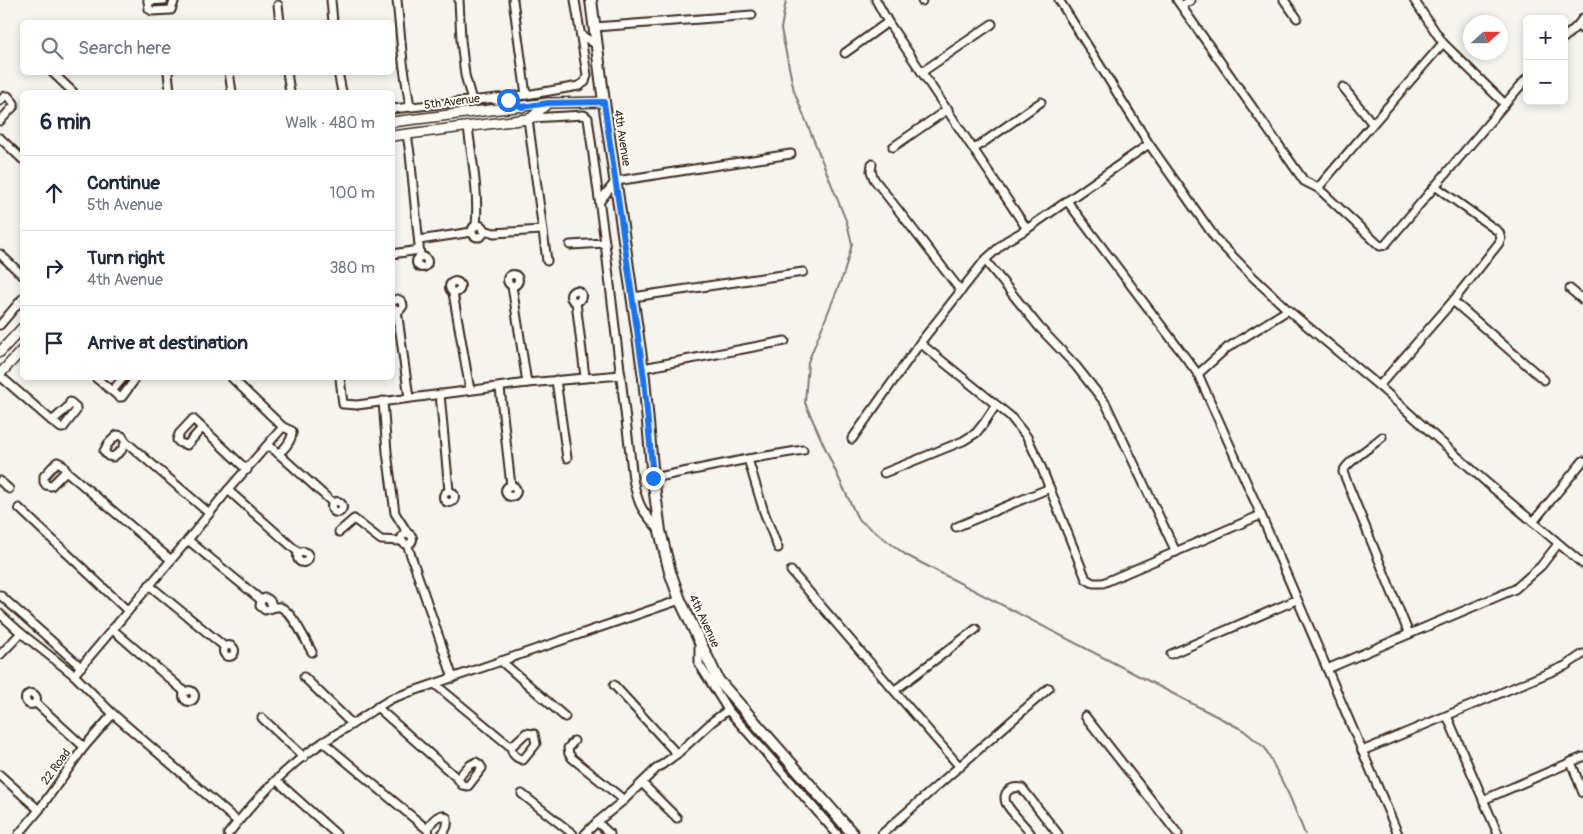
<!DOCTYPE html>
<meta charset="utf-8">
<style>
:root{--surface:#fff;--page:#f2f2f3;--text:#1f2937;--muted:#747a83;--line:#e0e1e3}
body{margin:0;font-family:Pangolin,sans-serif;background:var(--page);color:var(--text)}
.controls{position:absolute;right:15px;top:15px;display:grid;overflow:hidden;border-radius:8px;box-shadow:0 2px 8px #0003}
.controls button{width:45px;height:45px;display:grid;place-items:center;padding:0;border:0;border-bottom:1px solid var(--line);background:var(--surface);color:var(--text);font:25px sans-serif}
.compass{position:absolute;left:1463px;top:15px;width:45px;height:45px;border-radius:50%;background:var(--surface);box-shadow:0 2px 8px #0003;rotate:69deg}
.stop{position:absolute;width:15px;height:15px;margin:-11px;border:4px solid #1a73e8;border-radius:50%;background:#fff}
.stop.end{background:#1a73e8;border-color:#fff;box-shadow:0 1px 5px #0008}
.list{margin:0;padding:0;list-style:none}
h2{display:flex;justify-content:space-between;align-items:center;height:65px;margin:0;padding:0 20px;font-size:21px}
h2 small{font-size:16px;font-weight:400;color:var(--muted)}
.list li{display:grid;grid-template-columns:32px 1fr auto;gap:15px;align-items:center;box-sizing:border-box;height:75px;padding:0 20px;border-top:1px solid var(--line)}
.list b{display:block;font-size:19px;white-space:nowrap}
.list p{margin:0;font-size:16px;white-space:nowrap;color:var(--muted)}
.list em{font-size:16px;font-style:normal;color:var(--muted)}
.icon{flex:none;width:28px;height:28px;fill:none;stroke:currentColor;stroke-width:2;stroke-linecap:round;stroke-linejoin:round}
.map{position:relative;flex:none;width:1583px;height:834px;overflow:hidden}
.search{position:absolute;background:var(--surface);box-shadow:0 2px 8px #0003;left:20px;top:20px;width:375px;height:55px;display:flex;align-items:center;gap:12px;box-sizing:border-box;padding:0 18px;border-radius:8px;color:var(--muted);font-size:19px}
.panel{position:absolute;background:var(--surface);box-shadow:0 2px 8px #0003;left:20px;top:90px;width:375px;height:290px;border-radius:8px}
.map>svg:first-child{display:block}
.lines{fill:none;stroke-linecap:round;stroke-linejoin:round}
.stream{stroke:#84786e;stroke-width:2}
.minor-casing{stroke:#3b2a1e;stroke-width:11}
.tertiary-casing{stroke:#3b2a1e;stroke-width:12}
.secondary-casing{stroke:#3b2a1e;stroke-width:14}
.minor{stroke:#fdfcf7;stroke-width:7}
.tertiary{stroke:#fdfcf7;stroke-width:9}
.secondary{stroke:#fdfcf7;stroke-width:10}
.route{stroke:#1a73e8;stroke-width:6}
.labels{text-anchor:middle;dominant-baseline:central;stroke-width:4;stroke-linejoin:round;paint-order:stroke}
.street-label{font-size:12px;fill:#3b2a1e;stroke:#fdfcf7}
</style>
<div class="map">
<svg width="1583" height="834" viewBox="0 0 1583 834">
<rect width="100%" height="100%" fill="#f5f4ee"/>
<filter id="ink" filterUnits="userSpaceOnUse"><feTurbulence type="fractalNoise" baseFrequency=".02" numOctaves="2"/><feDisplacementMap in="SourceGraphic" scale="10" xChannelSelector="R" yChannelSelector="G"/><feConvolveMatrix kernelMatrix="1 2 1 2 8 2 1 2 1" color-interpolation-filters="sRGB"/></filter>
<g filter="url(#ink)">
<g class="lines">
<!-- stream -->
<polyline class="stream" points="786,0 781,29 794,91 847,223 852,244 844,273 808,362 805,403 835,470 858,519 906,555 1243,730 1265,748 1289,795 1305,834"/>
<defs>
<g id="minor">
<polyline points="148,0 149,9 152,11 171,10 174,2 173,0"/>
<polyline points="331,0 333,22"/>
<polyline points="397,0 403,62 410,107"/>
<polyline points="459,0 461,40 465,75 472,101"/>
<polyline points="513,0 526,95"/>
<polyline points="876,0 888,22 1027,229"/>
<polyline points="922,0 922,1"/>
<polyline points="1059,0 1149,144 1216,239 1253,277 1288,310 1379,386 1487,483 1583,564"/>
<polyline points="1177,0 1304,181 1318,188 1380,246 1385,245 1527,78"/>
<polyline points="1284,0 1297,18"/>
<polyline points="148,1 164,0"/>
<polyline points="278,5 280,22"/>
<polyline points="1182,6 1191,0"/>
<polyline points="1578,25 1583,18"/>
<polyline points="595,27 752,15"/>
<polyline points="581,35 597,45"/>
<polyline points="1564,38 1578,25 1583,30"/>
<polyline points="1443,43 1505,104"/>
<polyline points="845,53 888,22"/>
<polyline points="52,72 73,92"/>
<polyline points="168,72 170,92"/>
<polyline points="229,72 232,92"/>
<polyline points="287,72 290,92"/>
<polyline points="338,72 342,92"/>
<polyline points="922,72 992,24"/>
<polyline points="1343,87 1372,123"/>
<polyline points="0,101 5,96 8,96 14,103 14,106 0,121"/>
<polyline points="392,109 526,95 579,86 585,82 587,75 575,0"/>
<path d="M531,118L584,115L588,118L605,243L633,479C638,506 642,511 660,531"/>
<polyline points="528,119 547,261"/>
<path d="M468,127C472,160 479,193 476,226"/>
<polyline points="407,134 410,154 420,256"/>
<polyline points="0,138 22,159"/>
<polyline points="893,147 948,109"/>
<polyline points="974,149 1041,102"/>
<polyline points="872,164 871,171 874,179 961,291"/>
<path d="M1318,188C1359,139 1401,92 1443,43L1414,0"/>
<polyline points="600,201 616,181 791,154"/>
<polyline points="1067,201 1198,374 1261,515 1398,834"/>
<circle cx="478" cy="231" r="6"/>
<polyline points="484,230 494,233 542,230"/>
<polyline points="419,240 472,232"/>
<polyline points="570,245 605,243"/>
<polyline points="0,254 22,275"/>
<polyline points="392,254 419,250"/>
<circle cx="422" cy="262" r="5.5"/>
<polyline points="985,260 1039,327 1076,366 1106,404 1176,552"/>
<circle cx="513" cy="280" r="5.5"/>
<circle cx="455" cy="287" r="5.5"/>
<polyline points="512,286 527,383"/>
<polyline points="1570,289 1583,300"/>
<circle cx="576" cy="296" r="5.5"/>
<polyline points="453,293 470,390"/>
<polyline points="633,297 803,272"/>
<polyline points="1453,301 1544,380"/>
<path d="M392,302L397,299C401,300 403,302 403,306L400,310H397L392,307"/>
<polyline points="576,302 585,377"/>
<polyline points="397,310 409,398"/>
<polyline points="0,325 22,299"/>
<polyline points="920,343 1010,416 1027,437 1040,464 1086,579 1093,583 1103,583 1261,515"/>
<polyline points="643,368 785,341"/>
<polyline points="1198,374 1227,348 1288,310"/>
<polyline points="0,376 52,421"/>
<polyline points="96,378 112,391"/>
<polyline points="123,378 112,391 119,397 122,397 133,382 132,378"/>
<path d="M232,378L283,427L292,431C293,438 285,450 278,453"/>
<polyline points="340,378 343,404 357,405 527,383 621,375"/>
<polyline points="556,380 567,458"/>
<polyline points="1379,386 1453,301 1499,243 1501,238 1499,232 1435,186"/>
<polyline points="500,388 511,486"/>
<polyline points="440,394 449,491"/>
<polyline points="383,401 387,452 395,513 407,532"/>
<polygon points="70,402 76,407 76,411 63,428 61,428 52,421 68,407"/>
<polyline points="202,428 187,445 180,443 177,440 179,434 193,419 247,470"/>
<path d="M1382,437C1373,446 1346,462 1343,472L1409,634"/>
<polyline points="852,439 920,343 985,260 1006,241 1027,229 1149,144"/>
<polyline points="126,442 121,451 113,457 108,456 104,451 108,444 117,435 122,436 126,442 209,513"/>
<polyline points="266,447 271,447 333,503"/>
<polyline points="748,459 764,512 778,548"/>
<path d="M66,471L51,486L46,485L44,482V476L57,462C62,463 64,466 66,471L171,560"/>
<polyline points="884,473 963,441 976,433 984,423 996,405"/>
<polyline points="653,478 748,459 803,450"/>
<polyline points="0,481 9,489"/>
<circle cx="511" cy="491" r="5.5"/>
<polyline points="228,490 299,553"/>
<circle cx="449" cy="497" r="5.5"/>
<circle cx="337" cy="507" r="5.5"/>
<polyline points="19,508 128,611"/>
<polyline points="1533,522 1583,461"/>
<polyline points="956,527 1050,488"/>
<polyline points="339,532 354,519 381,540 402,541"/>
<circle cx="407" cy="539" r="5.5"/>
<polyline points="188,540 261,600"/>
<polyline points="407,544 453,678"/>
<circle cx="303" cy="557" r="5.5"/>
<polyline points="791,571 960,767"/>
<polyline points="149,585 225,647"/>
<polyline points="0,595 81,667"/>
<path d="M265,598C270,599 272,603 272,608L265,610L260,606L261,600Z"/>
<path d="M272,608C274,608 277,606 280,607C293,612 305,640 312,652"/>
<polyline points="0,614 21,633 74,675 113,714 237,821"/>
<polyline points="112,629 185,692"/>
<polyline points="699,644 699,664 728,710 837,834"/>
<circle cx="229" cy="651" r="5.5"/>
<polyline points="1171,654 1296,600"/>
<polyline points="0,655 21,633"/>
<polyline points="501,661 565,717"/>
<polyline points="1327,669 1515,589 1541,566 1558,544"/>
<polyline points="74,675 188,540 228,490 283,427"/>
<polyline points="304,677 352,724"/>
<path d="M436,685L511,747C512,755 516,758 523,760L536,744L534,734L526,733L511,747"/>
<polyline points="614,685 677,754"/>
<polyline points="895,690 976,629"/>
<circle cx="189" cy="696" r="5.5"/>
<circle cx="31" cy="699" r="5.5"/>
<polyline points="36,703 84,747"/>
<path d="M377,707L458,779L462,785L468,786L482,768L480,765L476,762C468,765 463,772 458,779"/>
<polyline points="1085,716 1178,834"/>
<polyline points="1447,716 1498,834"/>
<polyline points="262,718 304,757"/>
<polyline points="574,741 568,748 569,754 572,758 624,800"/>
<polyline points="323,742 428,830 429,834"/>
<polyline points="1362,751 1546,674 1565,666 1583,654"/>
<polyline points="1571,762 1583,793"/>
<polyline points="0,775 39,810"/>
<polyline points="276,780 336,834"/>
<polyline points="642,783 677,818"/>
<polyline points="522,794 573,834"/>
<polyline points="1483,800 1583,757"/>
<polyline points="597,822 610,834"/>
<path d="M428,830C430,823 434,818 441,815L447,818C448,825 447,829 442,834"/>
<polyline points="19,834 39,810 84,747 113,714"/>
<path d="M228,834C248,809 269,785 294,764C311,749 331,737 351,725C365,716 378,706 393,698L680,600"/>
<polyline points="585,834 597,822 624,800 656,769 677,754 713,721 728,710"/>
<polyline points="882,834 1049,688"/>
<path d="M1031,834C1025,826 1010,811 1006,803C1002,791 1012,786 1022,788L1058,834"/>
</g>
<g id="tertiary">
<polyline points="495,99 508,100 522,107"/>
<polyline points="392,122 548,103 604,102"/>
<polyline points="392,136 528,119 531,118 548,103"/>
<polyline points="0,352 22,328"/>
<polyline points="0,374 22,350"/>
</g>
<polyline id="secondary" points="591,0 604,102 644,378 653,478 660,531 670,572 680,600 718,680 853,834"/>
</defs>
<!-- minor casing -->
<use href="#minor" class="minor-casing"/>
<!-- tertiary casing -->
<use href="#tertiary" class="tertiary-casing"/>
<!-- secondary casing -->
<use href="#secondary" class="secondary-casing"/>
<!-- minor -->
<use href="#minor" class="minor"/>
<!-- tertiary -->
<use href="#tertiary" class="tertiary"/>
<!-- secondary -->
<use href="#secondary" class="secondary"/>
</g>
</g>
<g class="lines" filter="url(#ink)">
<!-- route -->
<polyline class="route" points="508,100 522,107 548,103 604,102 644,378 653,478"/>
</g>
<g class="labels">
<!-- street labels -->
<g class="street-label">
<text transform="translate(452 102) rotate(-7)">5th Avenue</text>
<text transform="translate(622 138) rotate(81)">4th Avenue</text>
<text transform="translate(704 621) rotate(65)">4th Avenue</text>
<text transform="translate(56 767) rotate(-54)">22 Road</text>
</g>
</g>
</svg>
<div class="controls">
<button>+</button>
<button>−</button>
</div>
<svg class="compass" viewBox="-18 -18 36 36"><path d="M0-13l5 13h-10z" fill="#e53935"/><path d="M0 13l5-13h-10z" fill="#747a83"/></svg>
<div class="stop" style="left:508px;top:100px"></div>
<div class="stop end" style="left:653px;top:478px"></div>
<div class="search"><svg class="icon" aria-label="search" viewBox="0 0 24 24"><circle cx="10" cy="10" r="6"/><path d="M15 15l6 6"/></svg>Search here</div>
<section class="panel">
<h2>6 min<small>Walk · 480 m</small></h2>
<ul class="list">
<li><svg class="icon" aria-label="ahead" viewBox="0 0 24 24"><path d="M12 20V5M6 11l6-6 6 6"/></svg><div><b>Continue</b><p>5th Avenue</p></div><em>100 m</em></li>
<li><svg class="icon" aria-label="right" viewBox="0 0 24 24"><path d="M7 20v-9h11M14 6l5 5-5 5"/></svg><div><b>Turn right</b><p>4th Avenue</p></div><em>380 m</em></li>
<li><svg class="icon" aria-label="arrive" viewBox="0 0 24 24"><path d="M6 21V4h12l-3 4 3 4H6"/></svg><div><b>Arrive at destination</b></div></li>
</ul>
</section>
</div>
